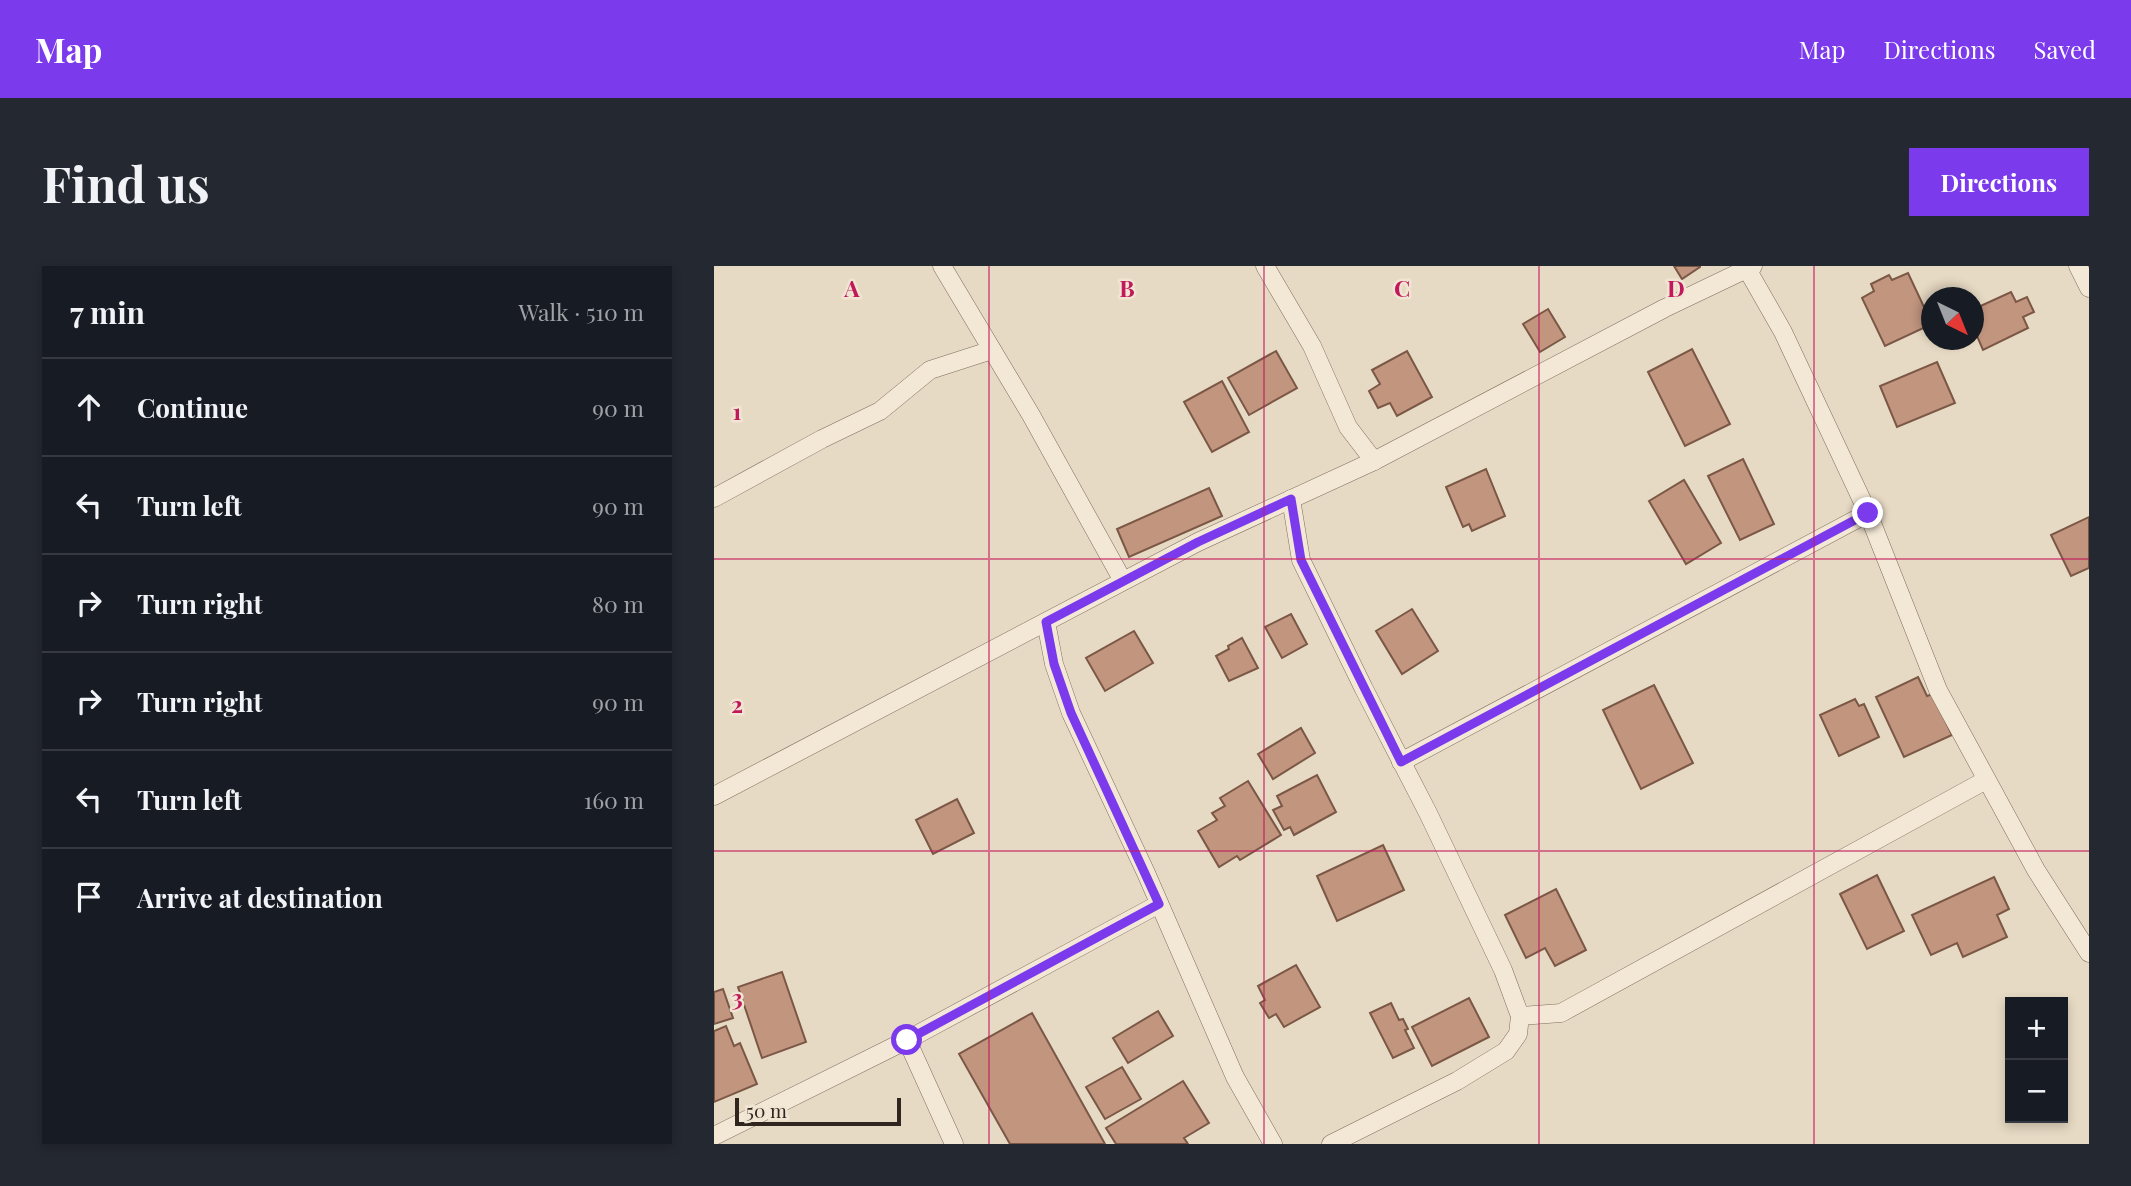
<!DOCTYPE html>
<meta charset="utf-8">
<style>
:root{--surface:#171b24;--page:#242831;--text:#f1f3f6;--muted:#9ea1a6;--line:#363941;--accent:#7c3aed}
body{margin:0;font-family:"Playfair Display",serif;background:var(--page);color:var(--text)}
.controls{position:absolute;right:21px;bottom:21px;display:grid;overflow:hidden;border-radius:0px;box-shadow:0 4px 10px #0003}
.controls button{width:63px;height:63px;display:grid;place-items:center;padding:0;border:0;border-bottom:2px solid var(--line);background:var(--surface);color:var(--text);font:35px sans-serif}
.compass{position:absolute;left:1207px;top:21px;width:63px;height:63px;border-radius:50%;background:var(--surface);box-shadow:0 4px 10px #0003;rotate:137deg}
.scale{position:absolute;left:21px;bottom:18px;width:166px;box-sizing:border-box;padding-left:7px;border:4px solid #31261f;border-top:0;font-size:19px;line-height:24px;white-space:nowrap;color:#31261f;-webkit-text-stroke:5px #f0e5d2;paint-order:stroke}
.stop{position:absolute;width:21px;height:21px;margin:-16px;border:5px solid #7c3aed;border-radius:50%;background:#fff}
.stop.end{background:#7c3aed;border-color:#fff;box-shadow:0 2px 7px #0008}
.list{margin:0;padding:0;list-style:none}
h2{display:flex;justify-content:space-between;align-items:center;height:91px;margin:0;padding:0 28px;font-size:30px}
h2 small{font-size:23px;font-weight:400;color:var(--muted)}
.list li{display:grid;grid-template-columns:46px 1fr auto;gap:21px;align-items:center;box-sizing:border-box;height:98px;padding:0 28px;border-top:2px solid var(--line)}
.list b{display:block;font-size:26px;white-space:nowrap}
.list em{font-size:23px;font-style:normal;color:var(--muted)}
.icon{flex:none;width:38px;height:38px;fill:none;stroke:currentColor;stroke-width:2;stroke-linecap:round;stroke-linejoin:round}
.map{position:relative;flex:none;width:1375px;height:878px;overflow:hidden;border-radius:0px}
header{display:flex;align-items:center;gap:42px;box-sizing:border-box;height:98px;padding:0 35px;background:var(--accent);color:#fff}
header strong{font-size:33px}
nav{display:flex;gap:38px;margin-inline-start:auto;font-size:24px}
.intro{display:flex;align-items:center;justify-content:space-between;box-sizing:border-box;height:168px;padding:0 42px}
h1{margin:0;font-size:49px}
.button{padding:18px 32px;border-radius:0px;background:var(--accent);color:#fff;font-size:24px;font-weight:700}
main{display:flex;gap:42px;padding:0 42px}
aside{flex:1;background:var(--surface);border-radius:0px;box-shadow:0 4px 10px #0003}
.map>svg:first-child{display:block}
.building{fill:#c1957e;stroke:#7b5746;stroke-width:2}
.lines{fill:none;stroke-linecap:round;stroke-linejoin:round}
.minor-casing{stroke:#7f6c5d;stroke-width:19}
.minor{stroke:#f3e8d6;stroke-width:18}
.route{stroke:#7c3aed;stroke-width:9}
.grid{fill:none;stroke:#c2185b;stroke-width:2;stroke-opacity:0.55}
.grid-label{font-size:23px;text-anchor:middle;font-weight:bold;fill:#c2185b;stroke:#f0e5d2;stroke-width:5;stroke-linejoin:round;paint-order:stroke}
</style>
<header>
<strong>Map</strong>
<nav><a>Map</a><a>Directions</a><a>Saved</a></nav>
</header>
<div class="intro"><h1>Find us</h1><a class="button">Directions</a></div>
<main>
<aside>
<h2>7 min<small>Walk · 510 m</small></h2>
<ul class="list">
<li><svg class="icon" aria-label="ahead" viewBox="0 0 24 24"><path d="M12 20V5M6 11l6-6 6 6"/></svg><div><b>Continue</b></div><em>90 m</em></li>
<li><svg class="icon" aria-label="left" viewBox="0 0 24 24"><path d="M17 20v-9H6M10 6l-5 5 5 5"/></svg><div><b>Turn left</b></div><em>90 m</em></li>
<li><svg class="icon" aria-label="right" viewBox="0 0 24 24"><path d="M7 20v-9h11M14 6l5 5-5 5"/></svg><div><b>Turn right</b></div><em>80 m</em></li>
<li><svg class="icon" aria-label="right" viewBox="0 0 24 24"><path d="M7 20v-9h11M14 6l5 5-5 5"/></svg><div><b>Turn right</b></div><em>90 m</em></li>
<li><svg class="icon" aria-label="left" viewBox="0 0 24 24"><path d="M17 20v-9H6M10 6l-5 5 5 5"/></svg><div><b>Turn left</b></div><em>160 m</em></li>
<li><svg class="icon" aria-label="arrive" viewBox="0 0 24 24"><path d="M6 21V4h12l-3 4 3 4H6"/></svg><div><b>Arrive at destination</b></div></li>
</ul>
</aside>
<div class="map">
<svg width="1375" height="878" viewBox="0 0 1375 878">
<rect width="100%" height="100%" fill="#e7dac4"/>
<!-- building -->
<g class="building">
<polygon points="960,0 986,0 986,1 968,13"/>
<polygon points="1194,7 1218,58 1171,80 1148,32 1160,25 1157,18 1175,9 1178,14"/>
<polygon points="1297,26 1302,36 1313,31 1320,46 1309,51 1314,62 1269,84 1260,63 1260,43"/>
<polygon points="834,43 851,71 826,86 809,58"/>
<polygon points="978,83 1016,158 971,180 934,106"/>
<polygon points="562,85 583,122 535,149 514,112"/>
<polygon points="693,85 718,131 683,150 676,137 664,142 655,125 666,118 658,104"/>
<polygon points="1223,96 1241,137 1183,161 1166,120"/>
<polygon points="508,115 535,166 498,186 470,136"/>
<polygon points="1029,193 1060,258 1026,274 994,210"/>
<polygon points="772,203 791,250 758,265 755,258 749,261 732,221"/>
<polygon points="970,214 1007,277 972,298 935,235"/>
<polygon points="495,222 508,250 415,291 403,263"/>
<polygon points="1375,251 1375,302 1357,310 1337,269"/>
<polygon points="698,343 724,385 688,408 662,365"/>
<polygon points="577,348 593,378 568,392 551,361"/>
<polygon points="420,365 439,397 391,425 372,392"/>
<polygon points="528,372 544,402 515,415 502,390 515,383 514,380"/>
<polygon points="1204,411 1213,430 1219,428 1238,469 1190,491 1162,431"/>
<polygon points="940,419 979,497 927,523 889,444"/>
<polygon points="1141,433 1145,440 1150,438 1165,471 1125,490 1106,449"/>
<polygon points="587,462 601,487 559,513 544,488"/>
<polygon points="603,509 622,546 580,569 576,561 570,564 559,544 568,540 563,530"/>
<polygon points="534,515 567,569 526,594 523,590 505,601 484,565 503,554 498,547 511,540 506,532"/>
<polygon points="243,533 260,567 219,588 202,554"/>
<polygon points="669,579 690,624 623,655 603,610"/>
<polygon points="1163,609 1190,665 1153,683 1126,628"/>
<polygon points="1280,611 1295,643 1283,649 1293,671 1249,691 1243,677 1217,689 1198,649"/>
<polygon points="842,623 872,684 841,700 831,682 812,692 791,649"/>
<polygon points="582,699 606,741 570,761 562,748 555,752 546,737 551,734 544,720"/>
<polygon points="68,706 92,776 48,792 24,721"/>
<polygon points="9,723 19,752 0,758 0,726"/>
<polygon points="755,732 775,771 718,800 698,761"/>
<polygon points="677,737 685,754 689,753 694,763 691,764 700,782 679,792 656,747"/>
<polygon points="444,745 459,770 414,797 399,772"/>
<polygon points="318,747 391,878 296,878 245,788"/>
<polygon points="12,760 20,780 26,777 43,818 0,836 0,765"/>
<polygon points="408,801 427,833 391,853 372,821"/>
<polygon points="469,815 495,857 470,872 474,878 402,878 392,862"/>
</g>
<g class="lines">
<defs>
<g id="minor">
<polyline points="228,0 317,149 409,315"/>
<polyline points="551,0 598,80 634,161 660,195"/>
<polyline points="1364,0 1375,22"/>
<polyline points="1033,3 1069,66 1154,247 1224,424 1322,604 1375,687"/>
<polyline points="0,232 108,173 166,145 216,104 278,84"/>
<polyline points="577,233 587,294 650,423 714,547 789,704 806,750 804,768 792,785 743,815 617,878"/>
<polyline points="332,356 340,398 357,447 432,607 521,811 559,878"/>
<polyline points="687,496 1154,247"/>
<polyline points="0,530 484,276 660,195 951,42 1039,0"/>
<polyline points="806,750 847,747 1272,514"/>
<polyline points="193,774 240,878"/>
<polyline points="0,870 193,774 445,638"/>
</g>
</defs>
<!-- minor casing -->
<use href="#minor" class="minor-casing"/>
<!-- minor -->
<use href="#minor" class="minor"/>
</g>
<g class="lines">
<!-- route -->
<polyline class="route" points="193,774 445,638 357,447 340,398 332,356 484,276 577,233 587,294 687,496 1154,247"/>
</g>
<!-- grid -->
<path class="grid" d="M275,0V878M550,0V878M825,0V878M1100,0V878M0,293H1375M0,585H1375"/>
<g class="grid-label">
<text x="138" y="31">A</text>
<text x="413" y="31">B</text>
<text x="688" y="31">C</text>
<text x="962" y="31">D</text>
<text x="23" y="154">1</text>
<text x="23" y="447">2</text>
<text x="23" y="740">3</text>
</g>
</svg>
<div class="controls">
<button>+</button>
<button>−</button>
</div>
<svg class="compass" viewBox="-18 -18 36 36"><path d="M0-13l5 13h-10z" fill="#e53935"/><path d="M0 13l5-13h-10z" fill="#9ea1a6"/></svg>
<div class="scale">50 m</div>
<div class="stop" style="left:193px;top:774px"></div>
<div class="stop end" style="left:1154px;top:247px"></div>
</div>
</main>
